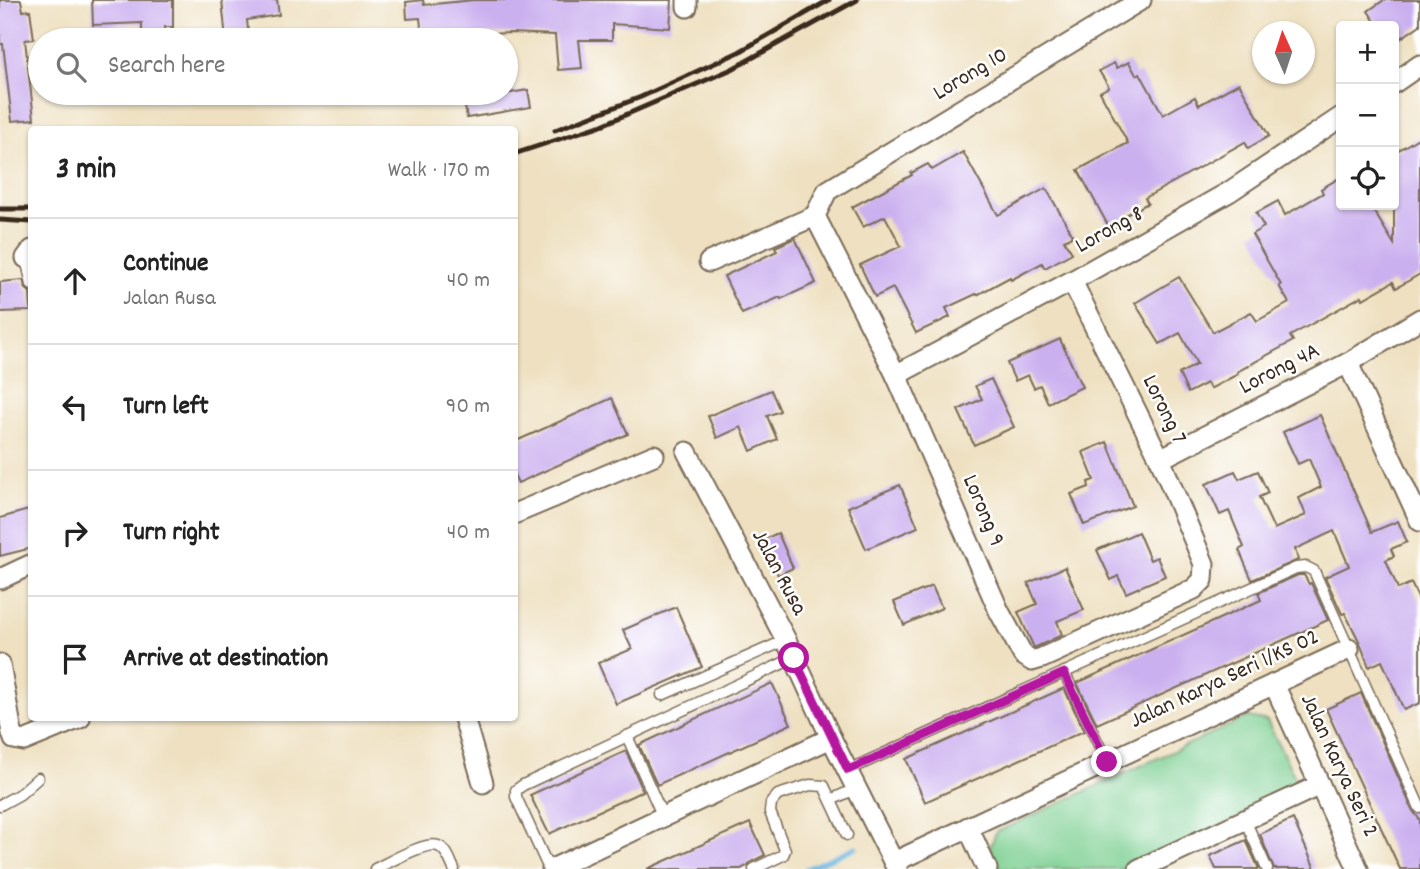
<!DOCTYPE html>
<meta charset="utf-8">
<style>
:root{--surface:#fff;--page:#f6f6f6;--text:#222;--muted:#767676;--line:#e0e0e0}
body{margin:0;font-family:Dekko,sans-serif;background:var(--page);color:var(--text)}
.controls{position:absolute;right:21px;top:21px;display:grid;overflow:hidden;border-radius:7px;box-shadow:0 2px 5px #0004}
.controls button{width:63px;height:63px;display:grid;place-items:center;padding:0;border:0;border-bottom:2px solid var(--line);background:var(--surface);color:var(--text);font:35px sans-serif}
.compass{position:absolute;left:1252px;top:21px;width:63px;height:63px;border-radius:50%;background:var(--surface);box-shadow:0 2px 5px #0004;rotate:357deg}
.stop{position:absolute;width:21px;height:21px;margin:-16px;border:5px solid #b5179e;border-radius:50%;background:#fff}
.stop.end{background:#b5179e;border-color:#fff;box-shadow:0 2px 7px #0008}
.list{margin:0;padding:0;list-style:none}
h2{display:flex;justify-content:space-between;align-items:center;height:91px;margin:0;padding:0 28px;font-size:30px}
h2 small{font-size:23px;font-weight:400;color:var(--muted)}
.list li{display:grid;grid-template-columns:46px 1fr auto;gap:21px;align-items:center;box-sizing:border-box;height:126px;padding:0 28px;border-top:2px solid var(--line)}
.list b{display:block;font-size:26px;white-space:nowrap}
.list p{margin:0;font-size:23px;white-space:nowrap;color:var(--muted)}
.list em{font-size:23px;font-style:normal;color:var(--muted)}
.icon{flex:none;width:38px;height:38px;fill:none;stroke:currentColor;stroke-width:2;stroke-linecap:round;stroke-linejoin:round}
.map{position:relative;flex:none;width:1420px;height:869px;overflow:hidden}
.search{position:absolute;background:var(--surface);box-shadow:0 2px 5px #0004;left:28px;top:28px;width:490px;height:77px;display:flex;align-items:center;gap:18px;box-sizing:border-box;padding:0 24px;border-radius:38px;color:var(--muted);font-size:26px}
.panel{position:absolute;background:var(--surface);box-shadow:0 2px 5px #0004;left:28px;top:126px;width:490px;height:595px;border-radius:7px}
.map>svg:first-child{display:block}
.green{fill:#7bcf91;stroke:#5b7c58;stroke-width:2}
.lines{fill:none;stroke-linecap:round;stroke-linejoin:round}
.stream{stroke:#67b7e2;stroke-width:5}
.building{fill:#cbb0ef}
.service-casing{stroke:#7a6a57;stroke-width:13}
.minor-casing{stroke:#7a6a57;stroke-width:23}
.service{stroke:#fff;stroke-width:10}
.minor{stroke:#fff;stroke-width:19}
.rail{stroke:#3b2a1e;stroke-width:5}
.route{stroke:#b5179e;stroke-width:9}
.labels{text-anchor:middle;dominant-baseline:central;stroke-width:5;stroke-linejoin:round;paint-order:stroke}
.street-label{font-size:23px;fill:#3b2a1e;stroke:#fff}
</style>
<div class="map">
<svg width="1420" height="869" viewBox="0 0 1420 869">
<rect width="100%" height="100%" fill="#fff"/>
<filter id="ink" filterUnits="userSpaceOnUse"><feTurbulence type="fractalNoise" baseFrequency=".0143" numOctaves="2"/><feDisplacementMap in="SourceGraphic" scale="14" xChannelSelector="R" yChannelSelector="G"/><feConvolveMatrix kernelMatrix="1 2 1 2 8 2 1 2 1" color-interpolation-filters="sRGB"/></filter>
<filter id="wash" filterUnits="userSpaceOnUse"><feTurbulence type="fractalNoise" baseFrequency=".00686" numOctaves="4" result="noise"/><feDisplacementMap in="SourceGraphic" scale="28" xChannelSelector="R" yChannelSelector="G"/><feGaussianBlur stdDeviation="1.57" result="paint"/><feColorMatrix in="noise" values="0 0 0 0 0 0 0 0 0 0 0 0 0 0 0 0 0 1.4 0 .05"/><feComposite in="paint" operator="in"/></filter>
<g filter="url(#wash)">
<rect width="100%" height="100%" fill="#eee0c0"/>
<!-- green -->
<polygon class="green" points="1248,717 1267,721 1301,790 1126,869 1001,869 990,848 996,832"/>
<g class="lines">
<!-- stream -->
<polyline class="stream" points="806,869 856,847"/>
</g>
<g id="blocks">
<!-- building -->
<g class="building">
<polygon points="0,0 21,0 23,11 30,10 34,39 25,40 34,119 12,121 3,44 0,44"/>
<polygon points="92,0 173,0 173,27 165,27 165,38 142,38 142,23 93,25"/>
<polygon points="222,0 277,0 279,15 247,20 249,40 226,40"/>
<polygon points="423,0 424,5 474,0 672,0 670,28 612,24 612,40 579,40 582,68 558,70 555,35 511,33 454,35 454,40 434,40 433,35 422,36 420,18 407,19 406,2"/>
<polygon points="1384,0 1420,0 1420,25 1394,43 1394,26 1378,26 1368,11"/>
<polygon points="1129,62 1136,75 1140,73 1163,115 1195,97 1199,105 1239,83 1269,136 1248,148 1245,142 1145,198 1148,203 1126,215 1129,221 1111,231 1078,170 1128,143 1100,92 1109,87 1099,71 1114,63 1117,68"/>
<polygon points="528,90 531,107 467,118 464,101"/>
<polygon points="1420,137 1420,274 1396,288 1393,282 1363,299 1362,296 1290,336 1293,341 1237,372 1238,374 1210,389 1207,383 1188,393 1179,374 1197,364 1180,333 1160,344 1135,303 1179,277 1213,332 1251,312 1257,321 1289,303 1279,286 1281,285 1252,234 1264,227 1256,213 1278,201 1285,215 1323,193 1321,189 1341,177 1341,205 1370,205 1394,244 1394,153"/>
<polygon points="963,152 998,215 1046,188 1073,236 1064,240 1072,253 1045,268 1042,263 1011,280 1010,277 977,295 976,294 946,308 950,317 916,333 893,288 875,297 860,265 901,246 885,216 863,227 852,207 912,175 911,173 928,164 932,170"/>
<polygon points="795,238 816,283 781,299 780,297 742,314 724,276 777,251 775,247"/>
<polygon points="23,280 26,289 30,292 31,311 0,312 0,282"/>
<polygon points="1060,339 1082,387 1048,403 1040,385 1034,388 1028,375 1015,381 1007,363"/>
<polygon points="991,379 1014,427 974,445 958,410 982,399 975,386"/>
<polygon points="771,390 780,411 767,416 777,439 751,451 741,427 717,438 708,416"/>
<polygon points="612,398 628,434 518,483 514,475 514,442"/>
<polygon points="1320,415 1372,532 1398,521 1407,542 1391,549 1394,556 1386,560 1398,589 1411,583 1420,602 1420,703 1404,710 1382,661 1369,667 1360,643 1345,613 1342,614 1325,577 1349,566 1334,531 1295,549 1298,560 1252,580 1239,550 1244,547 1229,511 1220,515 1206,484 1235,471 1239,479 1258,471 1268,493 1259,497 1274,529 1306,515 1299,498 1321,487 1309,459 1298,464 1283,432"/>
<polygon points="1107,442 1133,506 1084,525 1071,494 1089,487 1088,482 1094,480 1083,452"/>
<polygon points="900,485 918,527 866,549 848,507"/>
<polygon points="32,509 32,548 0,556 0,518"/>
<polygon points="1138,532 1150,560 1157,557 1165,576 1126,593 1118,576 1111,580 1097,550"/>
<polygon points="778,533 793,568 778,575 762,540"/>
<polygon points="1065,567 1084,610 1057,621 1062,635 1034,648 1018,612 1037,604 1028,583"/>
<polygon points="1298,575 1304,575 1309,584 1311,583 1328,620 1097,724 1077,683 1261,600 1258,593"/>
<polygon points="932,586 942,608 904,625 894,602"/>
<polygon points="676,607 702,667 616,704 598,663 632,649 623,630"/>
<polygon points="772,683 791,724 657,785 639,745"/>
<polygon points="1064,688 1084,731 925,802 906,759"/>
<polygon points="1361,693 1413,811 1420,820 1420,869 1400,869 1326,709"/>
<polygon points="626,751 643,791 549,834 530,795"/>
<polygon points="1293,819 1308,853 1315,869 1274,869 1260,834"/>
<polygon points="750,823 765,855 751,862 747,866 741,869 647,869"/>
<polygon points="1246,840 1259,869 1216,869 1210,856"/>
</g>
</g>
</g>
<g filter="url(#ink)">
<use href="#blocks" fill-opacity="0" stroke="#7a6a57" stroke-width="2"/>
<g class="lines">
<defs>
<g id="service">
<polyline points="26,258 32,285"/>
<polyline points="1064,672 1107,762"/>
<polyline points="662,695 786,640"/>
<polyline points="627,736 663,817"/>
<polyline points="848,770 1296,568 1306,567 1314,571 1420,808"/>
<polyline points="831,800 857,788"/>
<polyline points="0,805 20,794 38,778"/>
<polyline points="1245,820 1267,869"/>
<path d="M375,869C388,863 425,841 438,846C447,849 450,861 454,869"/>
<polyline points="549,869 516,797 516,790 523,785 794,658"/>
<polyline points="754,869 783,855 785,850 770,812 771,803 778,795 810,785 824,786 847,835"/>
</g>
<g id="minor">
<polyline points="687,0 687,7"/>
<polyline points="1394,83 1420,65"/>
<polyline points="26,258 32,250"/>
<polyline points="709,262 815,216"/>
<polyline points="1072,281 1160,459 1204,564 1203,580 1194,589 1042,658 1032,661 1023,655 999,611 896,375 815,216 827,191 1141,0"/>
<polyline points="1348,363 1420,521"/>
<polyline points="896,375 1072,281 1229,192 1341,117"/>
<polyline points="687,452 786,640 831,738 897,869"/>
<polyline points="1160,459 1348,363 1420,319"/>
<polyline points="514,514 654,455"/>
<polyline points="0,579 32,564"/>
<polyline points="0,664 12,733 14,739 24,741 80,718"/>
<polyline points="1274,684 1358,869"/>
<polyline points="464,718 483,783"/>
<polyline points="968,827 987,869"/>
<polyline points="894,862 1349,649"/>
<polyline points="552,869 831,738"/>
<polyline points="1139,869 1320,785"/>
</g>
</defs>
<!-- service casing -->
<use href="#service" class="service-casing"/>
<!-- minor casing -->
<use href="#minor" class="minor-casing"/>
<!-- service -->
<use href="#service" class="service"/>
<!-- minor -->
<use href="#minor" class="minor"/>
<!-- rail -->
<g class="rail">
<polyline points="555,130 641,97 739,52 829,0"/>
<polyline points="514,154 602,125 732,69 857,0"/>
<polyline points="0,209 32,209"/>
<polyline points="0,220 32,222"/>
</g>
</g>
</g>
<g class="lines" filter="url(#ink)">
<!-- route -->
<polyline class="route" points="794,658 848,770 1064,673 1107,762"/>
</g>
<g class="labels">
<!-- street labels -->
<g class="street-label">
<text transform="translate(971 75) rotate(-31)">Lorong 10</text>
<text transform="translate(1110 231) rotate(-29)">Lorong 8</text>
<text transform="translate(1280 370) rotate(-27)">Lorong 4A</text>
<text transform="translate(1163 410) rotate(64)">Lorong 7</text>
<text transform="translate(982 511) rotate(67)">Lorong 9</text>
<text transform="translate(778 573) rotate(62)">Jalan Rusa</text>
<text transform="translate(1225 680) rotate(-25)">Jalan Karya Seri 1/KS 02</text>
<text transform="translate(1338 766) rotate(65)">Jalan Karya Seri 2</text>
</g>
</g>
</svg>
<div class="controls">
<button>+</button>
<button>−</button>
<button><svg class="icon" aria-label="locate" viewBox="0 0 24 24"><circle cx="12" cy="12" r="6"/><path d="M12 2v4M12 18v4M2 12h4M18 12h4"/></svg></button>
</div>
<svg class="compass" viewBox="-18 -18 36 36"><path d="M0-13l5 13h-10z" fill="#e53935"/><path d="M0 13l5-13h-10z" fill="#767676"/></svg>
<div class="stop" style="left:794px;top:658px"></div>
<div class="stop end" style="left:1107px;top:762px"></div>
<div class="search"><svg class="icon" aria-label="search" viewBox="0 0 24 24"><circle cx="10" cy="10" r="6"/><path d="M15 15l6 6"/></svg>Search here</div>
<section class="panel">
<h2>3 min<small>Walk · 170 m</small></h2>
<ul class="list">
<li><svg class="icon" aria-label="ahead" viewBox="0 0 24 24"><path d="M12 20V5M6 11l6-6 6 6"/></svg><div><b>Continue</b><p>Jalan Rusa</p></div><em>40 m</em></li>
<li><svg class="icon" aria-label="left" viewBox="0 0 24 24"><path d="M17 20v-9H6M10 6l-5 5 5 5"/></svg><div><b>Turn left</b></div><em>90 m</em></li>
<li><svg class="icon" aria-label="right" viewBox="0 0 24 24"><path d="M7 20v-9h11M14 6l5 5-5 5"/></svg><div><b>Turn right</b></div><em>40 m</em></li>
<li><svg class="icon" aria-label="arrive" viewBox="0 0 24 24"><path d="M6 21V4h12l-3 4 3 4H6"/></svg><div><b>Arrive at destination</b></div></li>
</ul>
</section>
</div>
